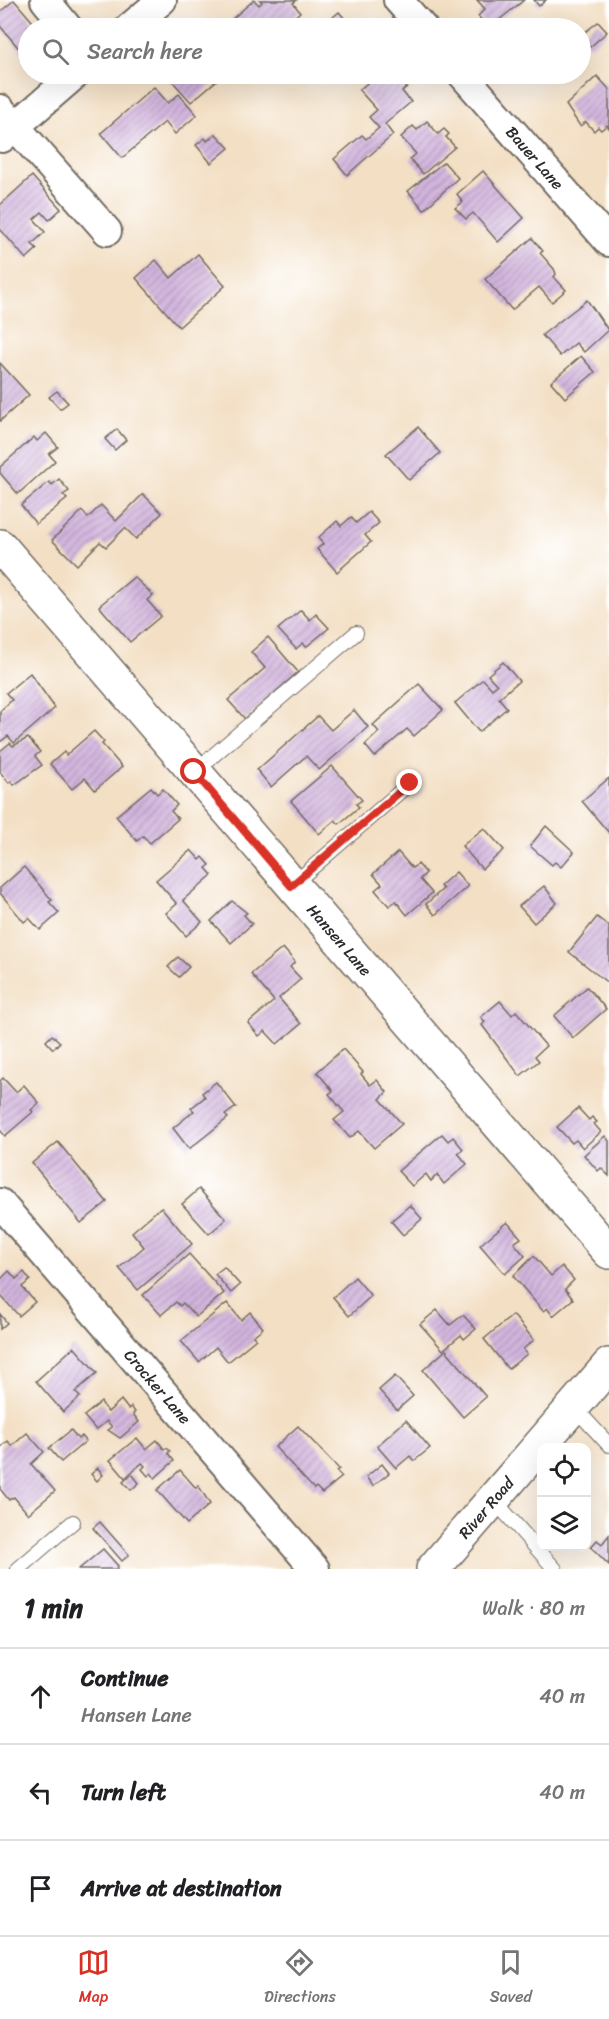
<!DOCTYPE html>
<meta charset="utf-8">
<style>
:root{--surface:#fff;--page:#f2f2f2;--text:#202124;--muted:#757577;--line:#e0e0e0;--accent:#d93025}
body{margin:0;font-family:Sriracha,sans-serif;background:var(--page);color:var(--text)}
.controls{position:absolute;right:18px;bottom:18px;display:grid;overflow:hidden;border-radius:12px;box-shadow:0 6px 24px #0002}
.controls button{width:54px;height:54px;display:grid;place-items:center;padding:0;border:0;border-bottom:2px solid var(--line);background:var(--surface);color:var(--text);font:30px sans-serif}
.stop{position:absolute;width:18px;height:18px;margin:-14px;border:4px solid #d93025;border-radius:50%;background:#fff}
.stop.end{background:#d93025;border-color:#fff;box-shadow:0 2px 6px #0008}
.list{margin:0;padding:0;list-style:none}
h2{display:flex;justify-content:space-between;align-items:center;height:78px;margin:0;padding:0 24px;font-size:26px}
h2 small{font-size:20px;font-weight:400;color:var(--muted)}
.list li{display:grid;grid-template-columns:39px 1fr auto;gap:18px;align-items:center;box-sizing:border-box;height:96px;padding:0 24px;border-top:2px solid var(--line)}
.list b{display:block;font-size:22px;white-space:nowrap}
.list p{margin:0;font-size:20px;white-space:nowrap;color:var(--muted)}
.list em{font-size:20px;font-style:normal;color:var(--muted)}
.icon{flex:none;width:33px;height:33px;fill:none;stroke:currentColor;stroke-width:2;stroke-linecap:round;stroke-linejoin:round}
.map{position:relative;flex:none;width:609px;height:1569px;overflow:hidden}
.search{position:absolute;background:var(--surface);box-shadow:0 6px 24px #0002;left:18px;right:18px;top:18px;height:66px;display:flex;align-items:center;gap:15px;box-sizing:border-box;padding:0 21px;border-radius:33px;color:var(--muted);font-size:22px}
.sheet{height:366px;background:var(--surface)}
nav{display:flex;justify-content:space-around;align-items:center;box-sizing:border-box;height:84px;border-top:2px solid var(--line);background:var(--surface);font-size:16px;color:var(--muted)}
nav a{display:grid;justify-items:center;gap:3px}
nav .on{color:var(--accent)}
.map>svg:first-child{display:block}
.building{fill:url(#building-hatch)}
.lines{fill:none;stroke-linecap:round;stroke-linejoin:round}
.service-casing{stroke:#716a61;stroke-width:16}
.minor-casing{stroke:#716a61;stroke-width:32}
.tertiary-casing{stroke:#716a61;stroke-width:36}
.primary-casing{stroke:#716a61;stroke-width:36}
.service{stroke:#fff;stroke-width:14}
.minor{stroke:#fff;stroke-width:28}
.tertiary{stroke:#fff;stroke-width:33}
.primary{stroke:#fff;stroke-width:33}
.route{stroke:#d93025;stroke-width:8}
.labels{text-anchor:middle;dominant-baseline:central;stroke-width:4.5;stroke-linejoin:round;paint-order:stroke}
.street-label{font-size:16px;fill:#2b2b2b;stroke:#fff}
</style>
<div class="map">
<svg width="609" height="1569" viewBox="0 0 609 1569">
<defs>
<pattern id="building-hatch" width="6" height="6" patternUnits="userSpaceOnUse" patternTransform="scale(1.5)"><rect width="6" height="6" fill="#d3b5de"/><path d="M-1 1l2-2M0 6l6-6M5 7l2-2" fill="none" stroke="#ab93b4"/></pattern>
</defs>
<rect width="100%" height="100%" fill="#fff"/>
<filter id="ink" filterUnits="userSpaceOnUse"><feTurbulence type="fractalNoise" baseFrequency=".0167" numOctaves="2"/><feDisplacementMap in="SourceGraphic" scale="12" xChannelSelector="R" yChannelSelector="G"/><feConvolveMatrix kernelMatrix="1 2 1 2 8 2 1 2 1" color-interpolation-filters="sRGB"/></filter>
<filter id="wash" filterUnits="userSpaceOnUse"><feTurbulence type="fractalNoise" baseFrequency=".008" numOctaves="4" result="noise"/><feDisplacementMap in="SourceGraphic" scale="24" xChannelSelector="R" yChannelSelector="G"/><feGaussianBlur stdDeviation="1.35" result="paint"/><feColorMatrix in="noise" values="0 0 0 0 0 0 0 0 0 0 0 0 0 0 0 0 0 1.4 0 .05"/><feComposite in="paint" operator="in"/></filter>
<g filter="url(#wash)">
<rect width="100%" height="100%" fill="#f3dfc4"/>
<g id="blocks">
<!-- building -->
<g class="building">
<polygon points="14,0 38,28 28,28 27,58 0,26 0,12"/>
<polygon points="254,0 259,5 262,2 260,0 297,0 293,3 300,12 288,23 293,28 240,28 232,19"/>
<polygon points="477,0 524,0 489,28 478,16 485,9"/>
<polygon points="534,0 546,0 539,6"/>
<polygon points="339,12 353,28 320,28"/>
<polygon points="546,21 552,28 537,28"/>
<polygon points="598,22 607,32 590,47 585,41 580,45 580,36"/>
<polygon points="166,74 208,74 217,80 191,102"/>
<polygon points="378,74 403,74 412,83 402,91 411,102 385,124 393,135 347,175 334,159 362,135 366,139 379,128 369,117 377,110 359,90"/>
<polygon points="597,76 609,89 609,128 607,125 601,130 598,127 594,131 586,122 580,126 566,105"/>
<polygon points="154,87 168,103 179,94 197,115 175,134 165,122 122,158 101,133"/>
<polygon points="427,121 438,134 444,129 449,134 446,137 455,147 423,174 410,159 416,154 401,137 413,126 417,130"/>
<polygon points="216,134 229,148 211,163 196,145 205,138 207,141"/>
<polygon points="444,162 458,178 424,210 408,191"/>
<polygon points="483,171 524,218 498,242 473,213 466,219 455,208 463,202 457,194"/>
<polygon points="32,176 61,209 49,220 42,212 34,219 45,232 32,244 37,249 26,259 0,229 0,205"/>
<polygon points="532,238 543,251 540,253 554,269 556,274 554,277 566,290 552,302 539,287 512,310 485,279"/>
<polygon points="198,254 225,286 179,327 136,278 156,260 171,278"/>
<polygon points="587,300 608,330 584,352 576,343 560,356 542,335"/>
<polygon points="581,356 595,372 565,398 551,382"/>
<polygon points="0,363 29,395 0,421"/>
<polygon points="57,391 68,403 60,409 49,397"/>
<polygon points="418,427 440,453 409,480 386,454"/>
<polygon points="117,429 126,440 115,450 105,439"/>
<polygon points="46,433 58,447 49,454 55,461 18,494 0,473 0,467 34,437 37,441"/>
<polygon points="59,479 69,491 63,495 67,499 36,524 21,505 49,482 52,485"/>
<polygon points="143,494 162,513 136,539 125,528 106,547 100,542 77,565 52,540 82,511 88,518 101,505 116,521"/>
<polygon points="369,512 379,523 365,535 371,542 337,572 317,549 323,544 318,538 337,521 341,526 351,517 356,523"/>
<polygon points="134,577 153,595 147,600 161,616 130,642 99,606"/>
<polygon points="301,610 310,620 316,614 329,628 306,647 303,643 296,649 278,629"/>
<polygon points="268,637 298,672 245,719 228,700 265,668 251,652"/>
<polygon points="503,662 519,681 499,698 507,708 479,732 455,703 483,679 492,689 497,685 488,675"/>
<polygon points="30,673 55,708 14,743 8,736 0,742 0,711 12,700 6,693"/>
<polygon points="419,684 443,710 414,736 407,729 375,757 365,745 379,732 373,725"/>
<polygon points="354,710 368,727 319,770 306,756 271,787 257,770 318,716 331,730"/>
<polygon points="94,731 104,742 102,744 122,767 95,790 85,778 72,789 50,764 64,752 66,755"/>
<polygon points="28,738 40,752 35,756 42,765 14,785 11,781 9,783 0,772 0,751 10,743 13,746"/>
<polygon points="332,766 362,800 356,804 359,807 339,824 335,820 319,834 291,801"/>
<polygon points="609,778 609,833 582,801"/>
<polygon points="151,787 157,794 163,789 177,805 171,811 178,819 150,843 143,836 137,841 116,816"/>
<polygon points="546,826 574,852 561,867 555,862 552,865 530,846"/>
<polygon points="484,828 504,850 482,869 462,846"/>
<polygon points="191,850 200,860 203,857 210,865 206,868 212,875 183,900 202,922 186,936 166,913 177,904 156,880"/>
<polygon points="398,852 412,868 418,864 426,873 420,879 432,893 407,915 396,901 389,906 375,890 382,884 373,874"/>
<polygon points="24,867 52,900 49,902 59,913 40,930 29,918 24,922 0,893 0,888"/>
<polygon points="456,872 468,886 435,915 426,904 443,889 440,886"/>
<polygon points="544,886 557,903 534,923 519,906"/>
<polygon points="232,901 247,913 244,915 252,924 231,943 211,921"/>
<polygon points="597,917 609,926 609,984 569,952"/>
<polygon points="283,948 295,962 290,967 301,979 279,998 301,1024 277,1044 265,1031 259,1036 248,1023 274,1001 251,974"/>
<polygon points="178,957 189,967 179,977 168,967"/>
<polygon points="587,987 606,1009 573,1038 554,1016"/>
<polygon points="500,1001 512,1015 516,1011 546,1046 535,1056 539,1061 520,1076 482,1025 485,1022 481,1017"/>
<polygon points="52,1035 60,1042 53,1049 46,1041"/>
<polygon points="343,1049 363,1072 361,1074 370,1085 377,1080 387,1092 380,1099 402,1124 374,1148 359,1131 350,1138 334,1120 344,1112 329,1094 333,1091 317,1072"/>
<polygon points="3,1078 16,1092 24,1085 39,1103 31,1110 33,1112 5,1136 0,1130 0,1081"/>
<polygon points="216,1082 236,1107 225,1115 228,1118 189,1149 173,1128 194,1111 191,1108 205,1097 202,1093"/>
<polygon points="578,1108 589,1120 592,1117 597,1122 594,1124 601,1132 583,1148 576,1140 572,1143 557,1127"/>
<polygon points="442,1134 448,1141 453,1137 463,1149 458,1153 467,1164 444,1184 437,1175 431,1181 426,1174 412,1186 398,1171"/>
<polygon points="605,1136 609,1141 609,1176 601,1168 598,1171 584,1155"/>
<polygon points="58,1142 107,1202 81,1223 32,1163"/>
<polygon points="199,1189 226,1219 209,1234 182,1204"/>
<polygon points="410,1205 422,1219 403,1235 391,1221"/>
<polygon points="161,1207 192,1244 138,1290 119,1268 144,1247 132,1232"/>
<polygon points="507,1222 521,1238 514,1243 525,1256 505,1274 480,1245"/>
<polygon points="189,1254 224,1293 196,1317 183,1303 180,1306 176,1302 161,1315 143,1295"/>
<polygon points="534,1256 551,1276 562,1266 574,1280 565,1289 573,1299 553,1316 547,1308 543,1311 513,1276"/>
<polygon points="224,1267 240,1285 231,1293 215,1274"/>
<polygon points="9,1271 16,1279 24,1272 30,1280 22,1287 35,1302 19,1316 0,1295 0,1280"/>
<polygon points="355,1277 371,1296 349,1316 333,1297"/>
<polygon points="227,1303 241,1320 250,1312 263,1328 253,1336 256,1339 228,1362 216,1347 199,1362 181,1341"/>
<polygon points="437,1310 450,1325 463,1315 476,1329 464,1339 461,1335 443,1350 420,1324"/>
<polygon points="0,1314 7,1323 0,1329"/>
<polygon points="513,1315 534,1340 523,1349 527,1354 508,1369 484,1339"/>
<polygon points="74,1347 97,1373 75,1392 80,1397 63,1412 36,1381"/>
<polygon points="446,1350 486,1397 463,1417 423,1370"/>
<polygon points="395,1376 413,1396 397,1410 379,1390"/>
<polygon points="121,1400 128,1409 131,1407 135,1412 133,1414 139,1422 120,1438 108,1430 112,1427 107,1421 96,1430 84,1416 101,1402 108,1412"/>
<polygon points="406,1420 430,1448 414,1461 410,1456 396,1468 377,1446"/>
<polygon points="298,1426 339,1469 336,1471 342,1477 322,1493 316,1487 314,1489 275,1447"/>
<polygon points="71,1430 78,1439 82,1436 86,1441 61,1462 49,1448"/>
<polygon points="27,1433 44,1452 31,1464 55,1491 28,1514 14,1497 9,1500 0,1489 0,1448 8,1441 12,1446"/>
<polygon points="137,1438 146,1449 157,1440 164,1449 167,1448 170,1451 168,1453 174,1461 155,1478 151,1473 148,1476 142,1469 145,1466 142,1463 125,1478 110,1460"/>
<polygon points="382,1464 389,1473 373,1486 366,1477"/>
<polygon points="98,1468 103,1475 97,1481 91,1474"/>
<polygon points="180,1470 196,1488 198,1485 210,1504 187,1524 157,1490"/>
<polygon points="132,1474 139,1483 131,1490 123,1482"/>
<polygon points="100,1522 129,1555 122,1561 93,1528"/>
<polygon points="609,1535 609,1565 591,1547 597,1540 602,1544"/>
<polygon points="103,1549 118,1566 117,1569 79,1569"/>
</g>
</g>
</g>
<g filter="url(#ink)">
<use href="#blocks" fill-opacity="0" stroke="#716a61" stroke-width="1.5"/>
<g class="lines">
<defs>
<g id="service">
<polyline points="194,772 356,633"/>
<polyline points="291,886 410,783"/>
<polyline points="573,1406 609,1445"/>
<polyline points="493,1499 555,1569"/>
<polyline points="18,1569 73,1522"/>
</g>
<g id="minor">
<polyline points="45,0 68,28"/>
<polyline points="398,0 423,28"/>
<polyline points="129,28 162,0"/>
<path id="s1" d="M462,74L609,242"/>
<polyline points="0,109 107,231"/>
<polyline points="2,138 76,74"/>
<path id="s2" d="M0,1203L315,1569"/>
</g>
<g id="tertiary">
<path id="s3" d="M0,546L609,1252"/>
</g>
<g id="primary">
<path id="s4" d="M433,1569L609,1365"/>
</g>
</defs>
<!-- service casing -->
<use href="#service" class="service-casing"/>
<!-- minor casing -->
<use href="#minor" class="minor-casing"/>
<!-- tertiary casing -->
<use href="#tertiary" class="tertiary-casing"/>
<!-- primary casing -->
<use href="#primary" class="primary-casing"/>
<!-- service -->
<use href="#service" class="service"/>
<!-- minor -->
<use href="#minor" class="minor"/>
<!-- tertiary -->
<use href="#tertiary" class="tertiary"/>
<!-- primary -->
<use href="#primary" class="primary"/>
</g>
</g>
<g class="lines" filter="url(#ink)">
<!-- route -->
<polyline class="route" points="194,772 291,886 410,783"/>
</g>
<g class="labels">
<!-- street labels -->
<g class="street-label">
<text stroke="none"><textPath href="#s1" startOffset="111">Bauer Lane</textPath></text>
<text stroke="none"><textPath href="#s3" startOffset="520">Hansen Lane</textPath></text>
<text stroke="none"><textPath href="#s2" startOffset="242">Crocker Lane</textPath></text>
<text stroke="none"><textPath href="#s4" startOffset="81">River Road</textPath></text>
</g>
</g>
</svg>
<div class="controls">
<button><svg class="icon" aria-label="locate" viewBox="0 0 24 24"><circle cx="12" cy="12" r="6"/><path d="M12 2v4M12 18v4M2 12h4M18 12h4"/></svg></button>
<button><svg class="icon" aria-label="layers" viewBox="0 0 24 24"><path d="M12 4l9 5-9 5-9-5zM3 14l9 5 9-5"/></svg></button>
</div>
<div class="stop" style="left:194px;top:772px"></div>
<div class="stop end" style="left:410px;top:783px"></div>
<div class="search"><svg class="icon" aria-label="search" viewBox="0 0 24 24"><circle cx="10" cy="10" r="6"/><path d="M15 15l6 6"/></svg>Search here</div>
</div>
<section class="sheet">
<h2>1 min<small>Walk · 80 m</small></h2>
<ul class="list">
<li><svg class="icon" aria-label="ahead" viewBox="0 0 24 24"><path d="M12 20V5M6 11l6-6 6 6"/></svg><div><b>Continue</b><p>Hansen Lane</p></div><em>40 m</em></li>
<li><svg class="icon" aria-label="left" viewBox="0 0 24 24"><path d="M17 20v-9H6M10 6l-5 5 5 5"/></svg><div><b>Turn left</b></div><em>40 m</em></li>
<li><svg class="icon" aria-label="arrive" viewBox="0 0 24 24"><path d="M6 21V4h12l-3 4 3 4H6"/></svg><div><b>Arrive at destination</b></div></li>
</ul>
</section>
<nav>
<a class="on"><svg class="icon" aria-label="map" viewBox="0 0 24 24"><path d="M3 6l6-2 6 2 6-2v14l-6 2-6-2-6 2zM9 4v14M15 6v14"/></svg>Map</a>
<a><svg class="icon" aria-label="directions" viewBox="0 0 24 24"><path d="M12 3l9 9-9 9-9-9zM9 14v-3h6M13 9l2 2-2 2"/></svg>Directions</a>
<a><svg class="icon" aria-label="saved" viewBox="0 0 24 24"><path d="M7 4h10v16l-5-4-5 4z"/></svg>Saved</a>
</nav>
